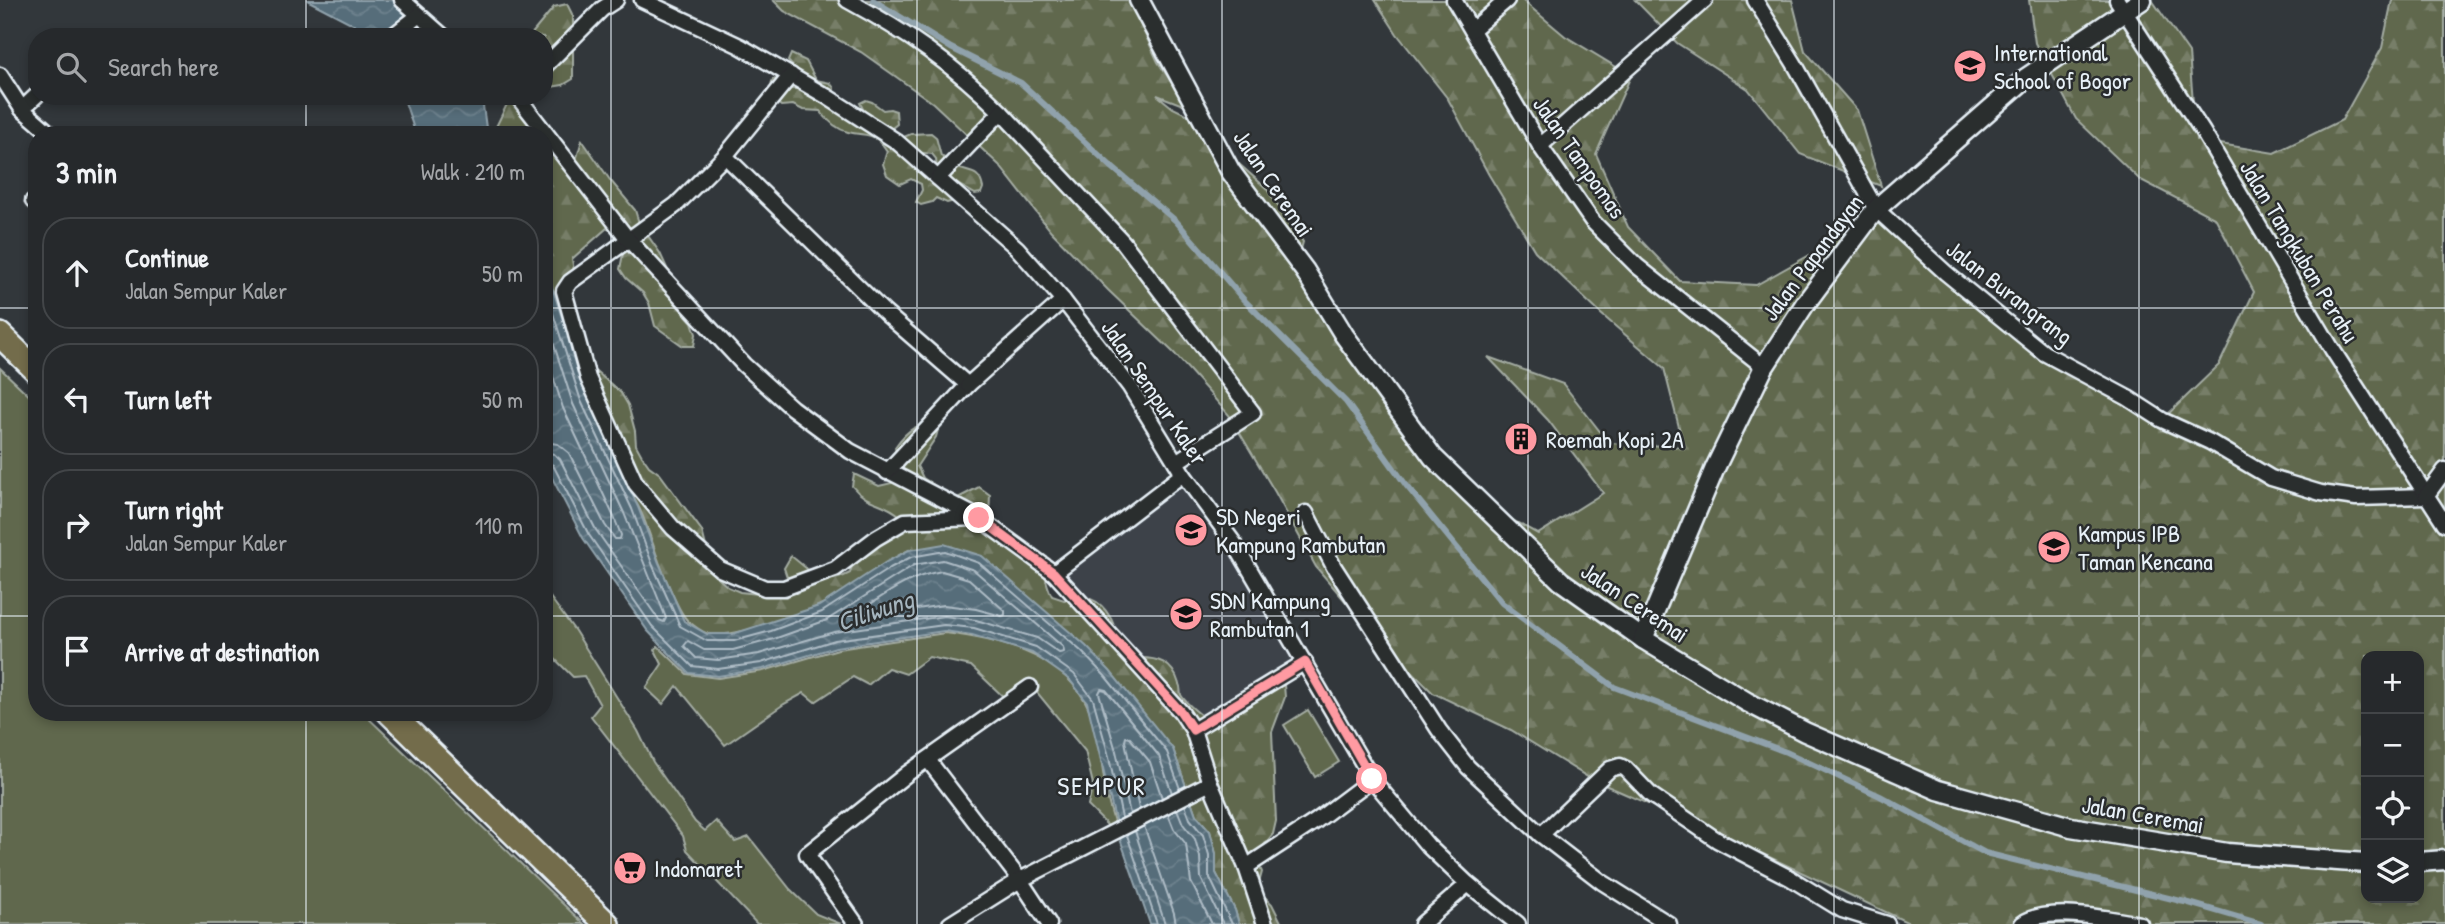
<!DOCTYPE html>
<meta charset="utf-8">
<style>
:root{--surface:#26292c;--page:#2e3134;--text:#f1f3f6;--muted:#a4a6a9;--line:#424548}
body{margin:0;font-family:"Patrick Hand",sans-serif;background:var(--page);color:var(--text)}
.controls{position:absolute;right:21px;bottom:21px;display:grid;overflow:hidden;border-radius:14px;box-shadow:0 4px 10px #0003}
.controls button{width:63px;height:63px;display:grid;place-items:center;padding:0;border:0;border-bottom:2px solid var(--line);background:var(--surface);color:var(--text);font:35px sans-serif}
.stop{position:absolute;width:21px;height:21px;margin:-16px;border:5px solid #ff9aa2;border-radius:50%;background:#fff}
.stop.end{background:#ff9aa2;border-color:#fff;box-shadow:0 2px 7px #0008}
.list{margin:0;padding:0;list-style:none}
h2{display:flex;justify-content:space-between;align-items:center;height:91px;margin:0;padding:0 28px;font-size:30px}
h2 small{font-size:23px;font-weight:400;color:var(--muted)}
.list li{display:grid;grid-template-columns:46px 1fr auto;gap:21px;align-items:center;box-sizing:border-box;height:112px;margin:0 14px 14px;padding:0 14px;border:2px solid var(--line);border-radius:28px}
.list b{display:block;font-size:26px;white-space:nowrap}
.list p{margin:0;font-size:23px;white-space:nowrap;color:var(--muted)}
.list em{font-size:23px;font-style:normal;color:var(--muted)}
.icon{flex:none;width:38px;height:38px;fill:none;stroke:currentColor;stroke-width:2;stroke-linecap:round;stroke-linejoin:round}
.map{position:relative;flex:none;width:2445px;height:924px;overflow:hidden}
.search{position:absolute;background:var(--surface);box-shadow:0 4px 10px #0003;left:28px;top:28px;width:525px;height:77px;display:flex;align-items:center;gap:18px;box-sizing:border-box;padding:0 24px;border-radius:28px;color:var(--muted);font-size:26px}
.panel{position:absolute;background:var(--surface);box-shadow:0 4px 10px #0003;left:28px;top:126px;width:525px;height:595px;border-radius:28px}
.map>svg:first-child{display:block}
.built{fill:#3c424a}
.grass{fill:#60684e;stroke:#a4aca3;stroke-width:2}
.forest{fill:url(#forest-firs);stroke:#a4aca3;stroke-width:2;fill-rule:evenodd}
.water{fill:url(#water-waves);stroke:#90a2ac;stroke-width:2}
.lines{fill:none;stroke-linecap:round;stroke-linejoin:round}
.shore{stroke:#aebcc6;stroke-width:2}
.stream{stroke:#90a2ac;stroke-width:6}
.minor-casing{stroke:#e8f1f8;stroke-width:19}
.tertiary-casing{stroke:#e8f1f8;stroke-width:23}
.primary-casing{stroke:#e8f1f8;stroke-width:28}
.minor{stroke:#2a2d2e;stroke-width:14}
.tertiary{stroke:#2a2d2e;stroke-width:18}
.primary{stroke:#736c4b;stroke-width:23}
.route{stroke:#ff9aa2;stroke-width:9}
.grid{fill:none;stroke:#e8f1f8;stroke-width:2;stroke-opacity:0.55}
.labels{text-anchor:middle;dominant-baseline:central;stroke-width:5;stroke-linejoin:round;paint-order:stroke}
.poi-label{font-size:24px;fill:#e8f1f8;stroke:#2a2d2e;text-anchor:start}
.street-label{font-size:24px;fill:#e8f1f8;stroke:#2a2d2e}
.water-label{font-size:26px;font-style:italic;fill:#a6b6bf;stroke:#2a2d2e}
.neighbourhood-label{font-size:26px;letter-spacing:2px;fill:#e8f1f8;stroke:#2a2d2e}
</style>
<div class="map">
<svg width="2445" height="924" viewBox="0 0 2445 924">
<defs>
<pattern id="forest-firs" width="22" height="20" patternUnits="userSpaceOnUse" patternTransform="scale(1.75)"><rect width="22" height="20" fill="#60684e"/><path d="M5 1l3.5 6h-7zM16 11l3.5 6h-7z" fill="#777e68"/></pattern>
<pattern id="water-waves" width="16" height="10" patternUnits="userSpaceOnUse" patternTransform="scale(1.75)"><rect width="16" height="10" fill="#566d7a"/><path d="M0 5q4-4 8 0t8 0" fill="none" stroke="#6e828e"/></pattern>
</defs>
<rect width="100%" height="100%" fill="#32373b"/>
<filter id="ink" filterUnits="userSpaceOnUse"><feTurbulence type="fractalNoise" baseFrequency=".0143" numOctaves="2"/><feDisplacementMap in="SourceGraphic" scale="14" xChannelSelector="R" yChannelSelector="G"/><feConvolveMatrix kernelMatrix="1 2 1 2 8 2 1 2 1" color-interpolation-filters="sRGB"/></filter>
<g filter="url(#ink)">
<!-- built -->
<polygon class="built" points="1183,474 1305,662 1193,730 1054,573"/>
<!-- grass -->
<g class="grass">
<polygon points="0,368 37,403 37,712 362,712 584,924 0,924"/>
<polygon points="544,589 575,631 638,731 653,762 695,822 705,831 716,821 735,842 749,837 790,889 816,914 841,924 757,924 687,850 683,836 591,716 600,705 584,676 573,677 555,659 549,662 544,657"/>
<path d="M945,633C996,639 1058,653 1085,701C1100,728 1101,771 1108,800C1111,813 1115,825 1119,837L1088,806L1093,784L1085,751L1036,691L1012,705L971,666L929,657L906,674L888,668L868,685L853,677L815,702L804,693L784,704L725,745L677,686L663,704L646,688L662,664L655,650L658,646L687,674L718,678L763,671L838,649Z"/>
<polygon points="1308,710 1339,762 1315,777 1284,725"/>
</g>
<!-- forest -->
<g class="forest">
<path d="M773,0H1129L1158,62L1188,107L1157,95L1173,108L1192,117L1230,156L1266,188L1303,242L1295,271L1353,364L1465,494L1538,534L1603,493L1548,420L1488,357L1563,384L1609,443L1684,447L1664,368L1601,314L1535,251L1489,175L1448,99L1397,34L1375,0H1522L1565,36L1631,76L1596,154L1628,227L1680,281L1756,285L1824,247L1876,209L2023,336L2162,420L2219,365L2254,292L2216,219L2139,179L2076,119L2035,43L2029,0H2152L2189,53L2196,140L2274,153L2342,120L2382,48L2392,0H2445V924H1911L1763,854L1591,779L1511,730L1433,693L1370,630L1316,567L1275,492L1229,415L1174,353L1108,290L1051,231L999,165L933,103L861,52L784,11ZM2366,656H2419V898H2366Z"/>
<polygon points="1635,0 1792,0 1805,51 1857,110 1881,186 1800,154 1748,89 1677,43"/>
<polygon points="567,4 573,16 573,79 563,85 544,88 544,37 530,36 554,7"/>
<path d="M791,54L806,61L816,80L830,83L834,88L833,101L865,113L860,103L866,100L872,102L883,110L890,109L896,111L897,124L892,128L899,139L911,134L931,133L936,137L941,156C947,159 950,163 956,167C968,174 979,168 983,188L981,193L975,194C962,186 950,181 937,171L936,159L932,154L915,152L959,200L947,203L936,198L932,202L921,205L916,202L922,190L921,184L911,179L900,184L887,175L883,164L887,151C874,131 868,137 848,132C836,129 827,120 820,111L803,110L793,105L781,106C772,99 769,89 773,79L780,80L790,89H797L800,83L796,70L788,61Z"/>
<path d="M511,96H527L521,101L575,164L582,140L610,180L635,210L639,223L660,253L671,277L675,303L692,322L696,334L694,346H683L655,326L649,303L643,293L626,278L620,269L625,244L615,221L572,259L574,271L571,282L572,294L580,318L582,343L590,366L621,393L628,405L635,431L636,445L642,456L649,466L660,474L702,531L711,566L718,578L728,587L740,592L768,595L788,580L784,568L791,556C813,572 820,589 850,573L853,562L893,528L900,516C884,501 867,505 852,486L854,474L879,486L892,483L898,471L895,447C907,430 918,421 939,426L936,437L917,466L923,478L956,499L979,487L990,495L989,519C1005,530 1031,541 1040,558C1046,570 1044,582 1052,596L1064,600C1082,592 1100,599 1110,617C1114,623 1115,631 1118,637C1122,645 1130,652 1136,658C1157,657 1173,662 1179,684C1181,687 1180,691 1181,695C1187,705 1201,715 1210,722L1223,721L1230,709L1272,679L1284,685L1285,697L1272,732L1276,821L1273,834L1255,856L1262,872L1259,883L1263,895L1272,904L1282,924H1239L1235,910L1216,873V854L1210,831L1196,815L1173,749L909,550C877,566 850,591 818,606C798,616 725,641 706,633C700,631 693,625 688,621C677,611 658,560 653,544C644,520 639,495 615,483L544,293V135H492Z"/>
</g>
<!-- water -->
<g class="water">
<polygon points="307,0 400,0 436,37 366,37 353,24"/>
<polygon points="403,96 479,96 483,106 487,135 416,135"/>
<polygon points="544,262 588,398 638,507 659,563 684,621 707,634 733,634 819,606 886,562 909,550 944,544 982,556 1086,646 1110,671 1173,749 1196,815 1210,831 1216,854 1216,873 1235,910 1239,924 1150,924 1119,836 1087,702 1069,679 1032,653 972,635 944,631 836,647 763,669 718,676 689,673 661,645 647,630 583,538 544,462"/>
</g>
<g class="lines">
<!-- shore -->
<g class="shore">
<polyline points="544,285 581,401 632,509 653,566 680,626 707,641 734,641 771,631 822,612 890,568 911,557 945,551 979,563 1081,651 1105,676 1167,752 1180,789"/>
<polyline points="544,314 573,404 624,513 666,618 664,622 659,620 596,530 560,459 554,454 544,452"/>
<polyline points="544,348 563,408 614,517 621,535 620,539 615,539 605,525 569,453 558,444 544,442"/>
<polyline points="544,461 553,465 589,535 652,626 692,666 718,669 761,663 835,640 944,625 974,628 1036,647 1074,674 1093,699 1108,753 1122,818"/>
<polygon points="943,560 974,570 1063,647 1064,652 1059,653 1037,638 976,620 944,616 834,632 759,654 718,660 696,658 684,646 688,641 704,650 733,650 774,639 827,620 914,565"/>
<path d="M942,571L969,579L1005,611V615L1002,616L976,609L944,605L863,617L859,615L860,611C889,592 907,577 942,571Z"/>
<polyline points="1185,805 1190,819 1203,835 1209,855 1209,876 1232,924"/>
<polyline points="1139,809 1125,741 1126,737 1130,738 1150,762 1162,798"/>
<polyline points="1177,809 1183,824 1195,839 1200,857 1201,878 1223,924"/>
<polyline points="1130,814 1116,751 1099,693 1101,689 1106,690 1159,756 1172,793"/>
<polyline points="1168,814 1174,829 1186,844 1191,882 1212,924"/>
<polyline points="1144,826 1174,913 1176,924"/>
<polyline points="1135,831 1165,924"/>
<polyline points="1127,835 1157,924"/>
</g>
<!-- stream -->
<polyline class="stream" points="873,0 951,48 1021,83 1113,168 1176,221 1244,300 1346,402 1406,485 1502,603 1614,687 1786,752 1880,796 1985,853 2189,903 2261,924"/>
<defs>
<g id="minor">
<polyline points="402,0 444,37"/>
<polyline points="642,0 740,46 826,96 896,141 1017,248 1063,300 1130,387 1183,474 1236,546 1372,779 1428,846 1468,884 1518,924"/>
<path d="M847,0C906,32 953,64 1001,112"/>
<polyline points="1454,0 1540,146 1592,221 1637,266 1764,367"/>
<polyline points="1755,0 1794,63 1876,209 1946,273 2044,353 2128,398 2162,420 2210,442 2271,478 2321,493 2356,498 2426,496"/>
<polyline points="2117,0 2203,132 2332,349 2445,524"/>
<polyline points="1472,30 1507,0"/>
<polyline points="391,37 418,16"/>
<polyline points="544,67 602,9 616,0"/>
<polyline points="0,75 22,109 52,135"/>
<polyline points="791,75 725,156 676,205 570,282 564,291 588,378 636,484 673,528 720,569 765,588 784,588 835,569 876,538 905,521 975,518"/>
<polyline points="517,96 628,239 744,365 792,408 850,451 979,518 1054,573 1181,712 1193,730 1210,783 1246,867 1265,924"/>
<polyline points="22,109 37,95"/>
<polyline points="1540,146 1705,0"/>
<polyline points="725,156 885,313 968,385 887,472"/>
<polyline points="938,178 1001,112 1123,242 1253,413 1176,462"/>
<polyline points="33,201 37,199"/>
<polyline points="968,385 1063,300"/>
<polyline points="2426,496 2445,470"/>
<polyline points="1306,513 1334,567 1439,730 1468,767 1541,835 1602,882 1669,924"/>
<polyline points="1054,573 1183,474"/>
<polyline points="1193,730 1305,662"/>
<polyline points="928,760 1020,880 1049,924"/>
<polyline points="1541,835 1610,769 1620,766 1626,769 1651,795 1717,840 1790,878 1842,910 1887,924"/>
<polyline points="1246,867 1316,821 1372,779"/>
<polyline points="856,924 807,854 908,773 1030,687"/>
<polyline points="950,924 1020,880 1210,783"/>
<polyline points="1422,924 1468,884"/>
<path d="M2022,924C2045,905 2112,919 2140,924"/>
</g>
<g id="tertiary">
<polyline points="1139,0 1231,172 1305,271 1344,335 1433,457 1561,581 1643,639 1747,702 1805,732 1938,790 2071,827 2227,853 2366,863"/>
<polyline points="1643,639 1715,468 1764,367 1805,304 1876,209 2026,78 2142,0"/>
<polyline points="2419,862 2445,860"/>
</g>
<g id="primary">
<polyline points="0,335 37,371"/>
<polyline points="389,712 607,924"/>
</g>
</defs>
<!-- minor casing -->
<use href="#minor" class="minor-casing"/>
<!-- tertiary casing -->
<use href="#tertiary" class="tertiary-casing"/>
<!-- primary casing -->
<use href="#primary" class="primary-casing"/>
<!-- minor -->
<use href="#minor" class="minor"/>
<!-- tertiary -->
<use href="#tertiary" class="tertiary"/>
<!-- primary -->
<use href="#primary" class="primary"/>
</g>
</g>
<g class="lines" filter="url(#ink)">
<!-- route -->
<polyline class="route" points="979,518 1054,573 1181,712 1193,730 1305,662 1372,779"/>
</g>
<!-- grid -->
<path class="grid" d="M306,0V37M611,0V924M917,0V924M1222,0V924M1528,0V924M1834,0V924M2139,0V924M306,96V135M0,308H37M544,308H2445M0,616H37M544,616H2445M306,712V924"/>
<!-- icons -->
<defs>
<symbol id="school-disc" viewBox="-11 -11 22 22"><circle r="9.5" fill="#ff9aa2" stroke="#2a2d2e"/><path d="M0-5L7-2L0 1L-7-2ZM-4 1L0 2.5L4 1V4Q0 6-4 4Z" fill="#111"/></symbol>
<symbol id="building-disc" viewBox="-11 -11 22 22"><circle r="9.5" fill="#ff9aa2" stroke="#2a2d2e"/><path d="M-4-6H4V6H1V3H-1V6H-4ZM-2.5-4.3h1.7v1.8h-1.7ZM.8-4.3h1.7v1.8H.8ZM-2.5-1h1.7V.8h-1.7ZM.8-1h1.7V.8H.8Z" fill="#111"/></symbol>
<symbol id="university-disc" viewBox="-11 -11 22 22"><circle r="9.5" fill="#ff9aa2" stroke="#2a2d2e"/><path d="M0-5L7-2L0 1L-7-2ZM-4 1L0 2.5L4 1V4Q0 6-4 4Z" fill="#111"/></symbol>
<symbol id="supermarket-disc" viewBox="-11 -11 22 22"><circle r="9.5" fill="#ff9aa2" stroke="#2a2d2e"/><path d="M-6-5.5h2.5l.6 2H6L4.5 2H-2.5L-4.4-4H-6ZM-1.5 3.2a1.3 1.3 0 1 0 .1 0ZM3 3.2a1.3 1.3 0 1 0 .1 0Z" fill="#111"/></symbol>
</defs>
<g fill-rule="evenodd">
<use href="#school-disc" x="1951" y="47" width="38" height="38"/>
<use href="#building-disc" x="1502" y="420" width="38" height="38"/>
<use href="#school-disc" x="1172" y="511" width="38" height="38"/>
<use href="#university-disc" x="2035" y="528" width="38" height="38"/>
<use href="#school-disc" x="1167" y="595" width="38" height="38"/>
<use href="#supermarket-disc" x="611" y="849" width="38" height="38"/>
</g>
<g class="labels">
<!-- poi labels -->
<g class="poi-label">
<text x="1994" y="52">International<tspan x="1994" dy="28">School of Bogor</tspan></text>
<text x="1546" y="439">Roemah Kopi 2A</text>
<text x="1216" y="516">SD Negeri<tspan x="1216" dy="28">Kampung Rambutan</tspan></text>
<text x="2078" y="533">Kampus IPB<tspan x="2078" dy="28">Taman Kencana</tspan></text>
<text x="1210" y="600">SDN Kampung<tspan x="1210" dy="28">Rambutan 1</tspan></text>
<text x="654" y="868">Indomaret</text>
</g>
<!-- street labels -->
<g class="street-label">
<text transform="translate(1580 157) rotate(55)">Jalan Tampomas</text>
<text transform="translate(1274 183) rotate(56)">Jalan Ceremai</text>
<text transform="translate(2300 251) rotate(59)">Jalan Tangkuban Perahu</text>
<text transform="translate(1812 257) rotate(-53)">Jalan Papandayan</text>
<text transform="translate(2010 292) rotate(38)">Jalan Burangrang</text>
<text transform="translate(1155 392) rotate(56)">Jalan Sempur Kaler</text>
<text transform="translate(1635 602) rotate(34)">Jalan Ceremai</text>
<text transform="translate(2143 814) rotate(10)">Jalan Ceremai</text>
</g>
<!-- water labels -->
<g class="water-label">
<text transform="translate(875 610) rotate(-18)">Ciliwung</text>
</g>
<!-- neighbourhood labels -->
<g class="neighbourhood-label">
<text x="1102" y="785">SEMPUR</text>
</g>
</g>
</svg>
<div class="controls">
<button>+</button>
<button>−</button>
<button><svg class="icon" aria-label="locate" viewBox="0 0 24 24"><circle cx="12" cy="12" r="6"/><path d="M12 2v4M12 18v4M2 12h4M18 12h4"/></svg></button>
<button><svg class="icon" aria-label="layers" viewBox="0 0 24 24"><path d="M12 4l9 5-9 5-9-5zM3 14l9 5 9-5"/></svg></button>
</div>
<div class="stop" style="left:1372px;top:779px"></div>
<div class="stop end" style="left:979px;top:518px"></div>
<div class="search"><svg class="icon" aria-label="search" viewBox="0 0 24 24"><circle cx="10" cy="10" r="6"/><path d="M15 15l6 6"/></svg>Search here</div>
<section class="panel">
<h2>3 min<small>Walk · 210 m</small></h2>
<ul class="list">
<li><svg class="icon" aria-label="ahead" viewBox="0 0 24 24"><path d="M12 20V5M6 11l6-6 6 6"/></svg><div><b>Continue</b><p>Jalan Sempur Kaler</p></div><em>50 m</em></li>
<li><svg class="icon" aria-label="left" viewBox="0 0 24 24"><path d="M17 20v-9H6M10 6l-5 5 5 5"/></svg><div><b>Turn left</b></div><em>50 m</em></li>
<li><svg class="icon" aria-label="right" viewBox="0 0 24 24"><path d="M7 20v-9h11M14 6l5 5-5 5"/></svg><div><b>Turn right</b><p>Jalan Sempur Kaler</p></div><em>110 m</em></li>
<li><svg class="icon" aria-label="arrive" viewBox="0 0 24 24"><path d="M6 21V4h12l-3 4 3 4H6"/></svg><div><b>Arrive at destination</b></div></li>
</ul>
</section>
</div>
